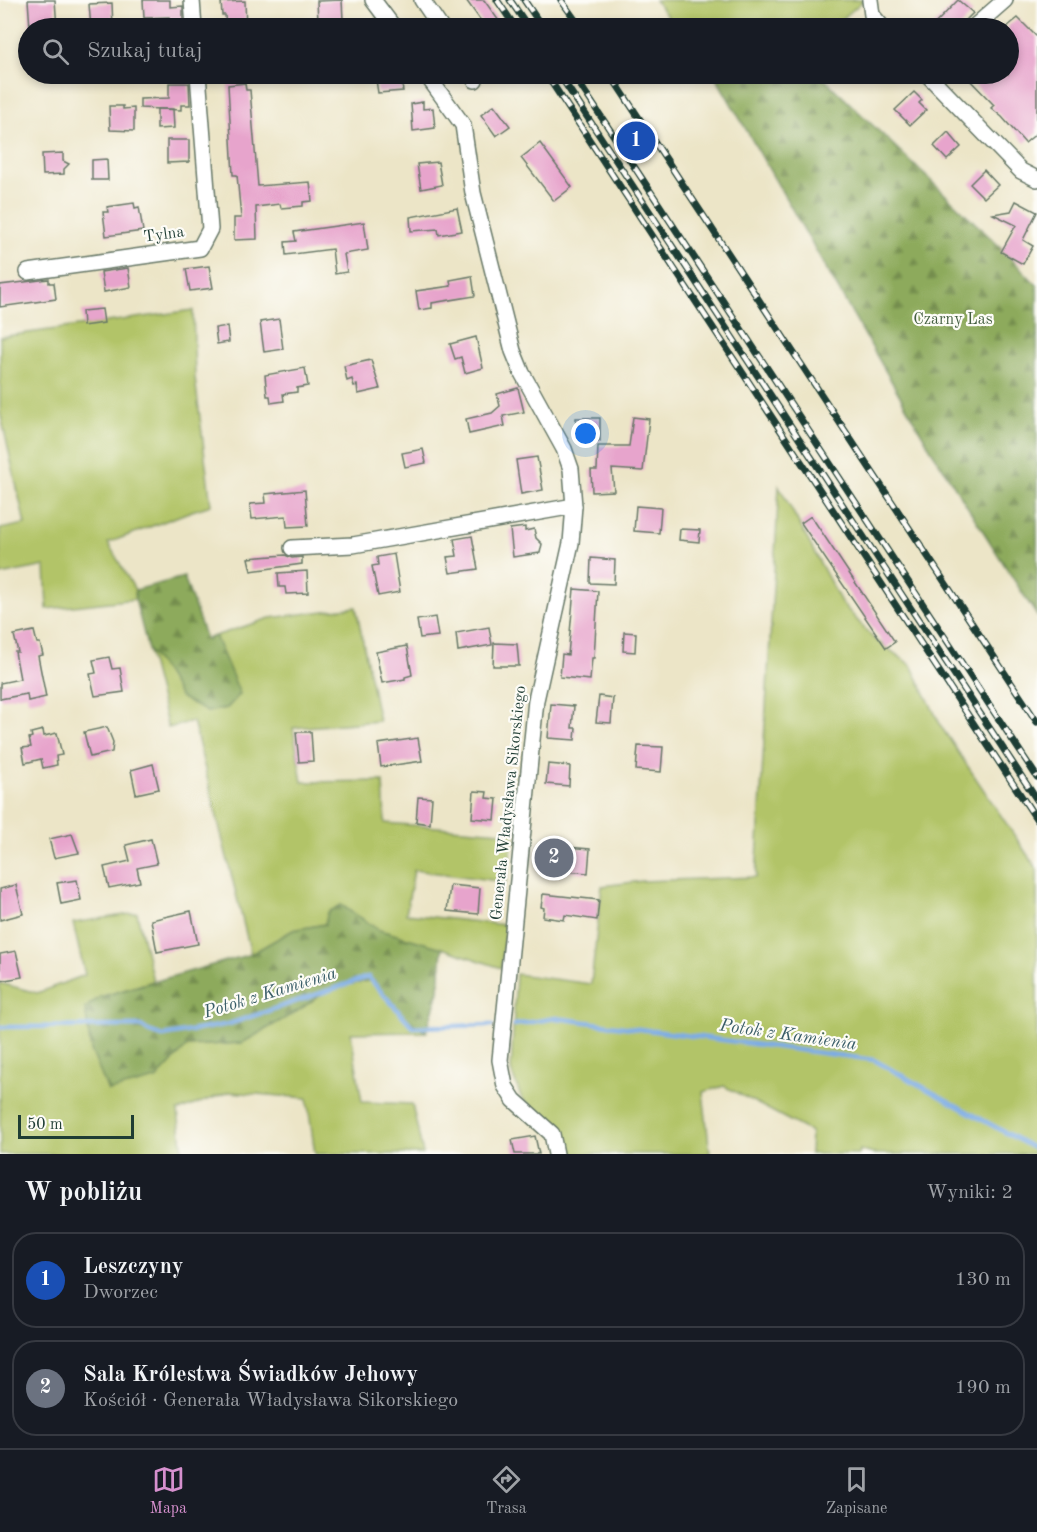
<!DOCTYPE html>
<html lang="pl">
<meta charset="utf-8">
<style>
:root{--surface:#171b24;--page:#20242c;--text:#f1f3f6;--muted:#9ea1a6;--line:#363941;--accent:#d690ce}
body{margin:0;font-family:"Old Standard TT",serif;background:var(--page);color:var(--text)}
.scale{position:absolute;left:18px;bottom:15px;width:116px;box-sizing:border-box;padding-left:6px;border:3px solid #1f3d34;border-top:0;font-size:16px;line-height:21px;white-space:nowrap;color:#1f3d34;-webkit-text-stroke:4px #fdfcf7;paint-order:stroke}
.you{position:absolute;left:586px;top:434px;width:21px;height:21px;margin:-15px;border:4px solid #fff;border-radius:50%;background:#1a73e8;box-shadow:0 0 0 9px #1a73e833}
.badge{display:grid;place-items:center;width:39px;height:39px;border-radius:50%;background:var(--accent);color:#fff;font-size:20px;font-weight:700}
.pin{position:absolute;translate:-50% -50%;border:3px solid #fff;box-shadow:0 2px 6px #0006}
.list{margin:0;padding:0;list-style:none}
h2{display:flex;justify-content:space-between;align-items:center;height:78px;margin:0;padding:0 24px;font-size:26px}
h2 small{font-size:20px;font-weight:400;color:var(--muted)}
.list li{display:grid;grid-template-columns:39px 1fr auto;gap:18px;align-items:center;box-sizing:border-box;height:96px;margin:0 12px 12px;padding:0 12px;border:2px solid var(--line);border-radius:24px}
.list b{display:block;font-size:22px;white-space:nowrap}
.list p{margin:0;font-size:20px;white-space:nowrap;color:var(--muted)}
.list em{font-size:20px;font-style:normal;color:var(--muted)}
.icon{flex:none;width:33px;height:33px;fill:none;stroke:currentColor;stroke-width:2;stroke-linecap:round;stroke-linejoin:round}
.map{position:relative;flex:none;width:1037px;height:1154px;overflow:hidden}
.search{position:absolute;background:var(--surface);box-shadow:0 3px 9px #0003;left:18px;right:18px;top:18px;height:66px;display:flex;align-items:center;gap:15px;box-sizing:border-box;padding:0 21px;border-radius:33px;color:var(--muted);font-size:22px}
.sheet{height:294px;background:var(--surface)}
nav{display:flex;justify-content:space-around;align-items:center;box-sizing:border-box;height:84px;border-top:2px solid var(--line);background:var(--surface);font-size:16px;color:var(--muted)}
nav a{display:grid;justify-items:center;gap:3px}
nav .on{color:var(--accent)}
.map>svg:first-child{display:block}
.green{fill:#b2c467;stroke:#68804e;stroke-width:1.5}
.forest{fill:url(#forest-firs);stroke:#567448;stroke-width:1.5}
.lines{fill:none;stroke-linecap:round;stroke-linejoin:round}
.stream{stroke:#7bace6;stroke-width:4.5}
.building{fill:#e7a4cc}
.street-casing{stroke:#677867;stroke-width:18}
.street{stroke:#fff;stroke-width:15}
.rail-casing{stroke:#1f3d34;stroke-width:7}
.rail{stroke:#fdfcf7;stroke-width:4.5;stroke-dasharray:14;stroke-linecap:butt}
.labels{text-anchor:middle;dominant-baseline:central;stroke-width:4.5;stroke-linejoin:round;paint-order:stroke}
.street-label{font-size:16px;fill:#1f3d34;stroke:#fdfcf7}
.park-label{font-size:16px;fill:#445f41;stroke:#fdfcf7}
.water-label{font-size:18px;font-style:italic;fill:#3b5e69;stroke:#fdfcf7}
</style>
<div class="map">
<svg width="1037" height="1154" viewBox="0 0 1037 1154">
<defs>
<pattern id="forest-firs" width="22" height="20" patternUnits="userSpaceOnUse" patternTransform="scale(1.5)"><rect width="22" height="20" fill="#8daa5c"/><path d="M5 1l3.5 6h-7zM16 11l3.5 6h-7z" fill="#738c4d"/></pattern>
</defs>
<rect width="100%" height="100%" fill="#fdfcf7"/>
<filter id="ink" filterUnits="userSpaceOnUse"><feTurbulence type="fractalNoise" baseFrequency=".0167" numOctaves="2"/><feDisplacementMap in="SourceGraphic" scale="12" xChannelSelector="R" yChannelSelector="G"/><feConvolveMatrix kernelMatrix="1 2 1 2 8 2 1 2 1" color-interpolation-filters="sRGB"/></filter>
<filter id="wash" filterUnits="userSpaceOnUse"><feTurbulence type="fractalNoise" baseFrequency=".008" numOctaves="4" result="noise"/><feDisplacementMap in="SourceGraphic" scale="24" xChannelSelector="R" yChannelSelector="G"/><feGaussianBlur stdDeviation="1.35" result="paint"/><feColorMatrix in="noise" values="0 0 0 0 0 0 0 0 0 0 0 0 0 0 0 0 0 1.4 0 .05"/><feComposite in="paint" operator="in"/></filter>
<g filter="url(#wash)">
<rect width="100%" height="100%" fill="#ece5c7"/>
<!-- green -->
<g class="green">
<polygon points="655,0 864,0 832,28 676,28"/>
<polygon points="193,310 195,378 211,505 189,512 108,543 135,590 135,599 47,609 45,566 0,575 0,529 25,524 0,412 0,337"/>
<polygon points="779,486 841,602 873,638 911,665 942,728 1037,869 1037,1154 873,1154 860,1150 859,1154 810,1154 811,1132 724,1086 703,1092 710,1154 565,1154 560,1129 522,1099 511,1071 516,974 591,984 602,886 642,881 756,877"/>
<polygon points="356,607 379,721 293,728 302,782 383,781 385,823 514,833 506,882 414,870 406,914 505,925 501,968 442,948 379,930 341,905 325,924 293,930 251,954 193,721 168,728 148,650 165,672 207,712 227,708 240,694 215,636 270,618"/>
<polygon points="137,913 153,981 100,997 156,1079 187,1046 242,1043 299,1010 330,988 373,980 406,1018 426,1032 351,1033 362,1102 412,1104 423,1154 315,1154 307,1098 229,1092 178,1111 183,1154 0,1154 0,983 37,993 85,975 73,923"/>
</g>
<!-- forest -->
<g class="forest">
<polygon points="714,74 819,74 995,242 1037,285 1037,616 930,448"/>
<polygon points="184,577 206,639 215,636 240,694 227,708 207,712 180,697 165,672 148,650 135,599 135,590"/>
<polygon points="341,905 379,930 442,948 439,991 426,1032 406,1018 373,980 330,988 299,1010 242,1043 187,1046 156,1079 108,1091 91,1050 85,1008 100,997 251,954 293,930 325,924 328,912"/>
</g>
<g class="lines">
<!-- stream -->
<g class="stream">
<polyline points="514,1025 556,1018 874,1060 1037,1150"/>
<polyline points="0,1027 141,1026 148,1031 163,1036 229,1024 368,977 413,1027 492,1025"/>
</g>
</g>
<g id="blocks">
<!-- building -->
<g class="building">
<polygon points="28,0 55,0 57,28 30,28"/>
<polygon points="143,0 170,0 170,7 183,6 183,28 169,28 169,17 144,18"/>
<polygon points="342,0 343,20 318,21 317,1"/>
<polygon points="466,0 484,0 504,28 486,28"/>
<polygon points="958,0 973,13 958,28 931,28"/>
<polygon points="245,1 246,28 226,28 225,15 222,15 221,2"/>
<polygon points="112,3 113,28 91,28 89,4"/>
<polygon points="1018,18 1037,37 1037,133 1025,143 1002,117 991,108 994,105 964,74 1008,74 1008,26"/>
<polygon points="401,79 403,91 378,93 376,80"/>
<polygon points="169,83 189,83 190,105 181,105 181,110 140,108 140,99 169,98"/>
<polygon points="245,83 246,90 250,90 258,186 310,182 312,201 303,202 303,206 281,208 280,204 256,207 257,239 234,240 234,218 241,218 237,175 233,175 228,85"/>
<polygon points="914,92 922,100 919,103 926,110 910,125 895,110"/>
<polygon points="423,102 423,109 433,108 435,128 413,131 411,104"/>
<polygon points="494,105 510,126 496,136 481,115"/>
<polygon points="109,106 123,106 123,109 134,108 134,131 110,130"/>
<polygon points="157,109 173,109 174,128 157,129"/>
<polygon points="948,132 961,147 947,160 934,146"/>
<polygon points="167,140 189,140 189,162 167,163"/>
<polygon points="540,143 572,187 554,201 521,158"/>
<polygon points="63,153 63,161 69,164 64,169 64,174 43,175 42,154"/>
<polygon points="107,159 108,180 92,180 92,160"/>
<polygon points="438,162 442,185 421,189 417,164"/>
<polygon points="984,170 998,185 984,198 970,184"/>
<polygon points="1016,201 1037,212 1023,240 1033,246 1023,264 1001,252 1016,225 993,214 1011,211"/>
<polygon points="134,203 135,208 139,207 143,231 106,236 103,212 108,212 107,207"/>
<polygon points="457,208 462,231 439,235 438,229 411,231 410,217"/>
<polygon points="364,222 368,250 344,254 347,272 335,274 332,249 286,255 285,242 296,241 294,232"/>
<polygon points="209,266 213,288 190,291 186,269"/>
<polygon points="128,268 131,287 104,292 101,272"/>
<polygon points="472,276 475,296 432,303 432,308 419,310 416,291 451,286 450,280"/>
<polygon points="49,279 49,283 54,283 56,299 0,307 0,285"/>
<polygon points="102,309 104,323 83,326 82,311"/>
<polygon points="279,319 283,349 264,352 260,322"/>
<polygon points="227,326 229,342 217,344 215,328"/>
<polygon points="476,337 483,368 465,373 461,357 455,359 450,344"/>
<polygon points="371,360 380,389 358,394 357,385 354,386 352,379 347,381 344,366"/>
<polygon points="305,368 308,386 297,388 297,392 283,394 284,401 271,403 270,396 267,396 265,375"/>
<polygon points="518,388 524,412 503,416 505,426 469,434 466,419 492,413 500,406 497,394"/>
<polygon points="633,417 649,419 643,471 612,469 614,491 592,492 591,470 597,470 598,446 629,446"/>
<rect x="576" y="418" width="24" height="23"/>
<polygon points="423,449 426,463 405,467 402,453"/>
<polygon points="537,457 543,490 521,494 516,460"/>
<polygon points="305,490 308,526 287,527 286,516 252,519 250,504 266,503 265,494"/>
<polygon points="636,506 661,508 659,533 634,531"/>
<polygon points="811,516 895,642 886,648 801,523"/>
<polygon points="525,527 525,531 534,529 536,538 542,544 540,553 513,557 510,529"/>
<polygon points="680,529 700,530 699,542 679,540"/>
<polygon points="472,536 478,569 450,573 447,557 457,556 454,539"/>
<polygon points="394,554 400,592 378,596 372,566 378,565 377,557"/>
<polygon points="285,555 292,558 302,557 302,564 251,571 248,558"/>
<polygon points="591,558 615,560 614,584 590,583"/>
<polygon points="307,571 308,593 286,594 285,587 279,587 278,573"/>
<polygon points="574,589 598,591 594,658 592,658 590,680 560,677 562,654 568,655"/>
<polygon points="435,617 438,636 420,638 417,620"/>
<polygon points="489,627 492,645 458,651 456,633"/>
<polygon points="34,631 37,643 40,643 43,655 38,656 46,697 28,701 27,694 0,699 0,683 20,679 15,652 18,652 14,635"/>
<polygon points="624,632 636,633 635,652 623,651"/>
<polygon points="494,643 517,644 519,666 493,666"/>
<polygon points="407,646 412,675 405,677 405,679 382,683 376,652"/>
<polygon points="109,657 112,669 120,668 124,692 95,696 90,674 96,673 93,660"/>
<polygon points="599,696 613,698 611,723 596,722"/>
<polygon points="551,704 574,706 572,728 576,728 575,740 548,738"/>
<polygon points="107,727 113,742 112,752 90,757 84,732"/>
<polygon points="43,730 44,736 57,733 62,755 56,756 57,765 43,768 41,759 25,763 22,748 31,747 29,738 32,737 31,733"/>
<polygon points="296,732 311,732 313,761 299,762"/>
<polygon points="418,738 422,761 381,767 378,744"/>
<polygon points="638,746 663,747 661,772 636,770"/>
<polygon points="153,764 159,789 136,794 131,770"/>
<polygon points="548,764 570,766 569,786 546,784"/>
<polygon points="474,791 487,792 486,798 497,799 495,820 472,818"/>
<polygon points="418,797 432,798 430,824 416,822"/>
<polygon points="72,834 79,853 54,858 49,839"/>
<polygon points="151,839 157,864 137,868 140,882 109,888 104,867 130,861 126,845"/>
<polygon points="544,845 590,849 588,873 541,869"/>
<polygon points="77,880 81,900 61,904 57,883"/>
<polygon points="16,885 23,914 0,920 0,889"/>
<polygon points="450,885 480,888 478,914 447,911"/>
<polygon points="543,894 599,900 597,920 565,915 564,920 543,917 544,908 541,907"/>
<polygon points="191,911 198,944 157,952 151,920"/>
<polygon points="16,951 22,977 0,981 0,954"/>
<polygon points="535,1136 539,1154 515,1154 512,1140"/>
</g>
</g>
</g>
<g filter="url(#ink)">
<use href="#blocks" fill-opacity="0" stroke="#677867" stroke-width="1.5"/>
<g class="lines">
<defs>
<g id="street">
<polyline points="192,0 194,28"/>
<polyline points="373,0 394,28"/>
<polyline points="422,0 441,28"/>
<polyline points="870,0 872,15 883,28"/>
<polyline points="973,28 1005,0"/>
<polyline points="426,74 463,125 473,193 513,351 522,373 564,449 571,469 574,506 571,543 536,700 500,1060 505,1086 514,1100 552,1134 556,1154"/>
<polyline points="471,74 475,80"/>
<polyline points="927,74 1021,171 1037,179"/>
<polyline points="28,272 200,248 210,229 198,74"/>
<polyline points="292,548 353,545 574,506"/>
</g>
</defs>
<!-- street casing -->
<use href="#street" class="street-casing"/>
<!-- street -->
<use href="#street" class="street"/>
<defs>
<g id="rail">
<polyline points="497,0 516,28"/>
<polyline points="510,0 529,28"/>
<polyline points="524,0 543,28"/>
<polyline points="561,0 581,28"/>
<polyline points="546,74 1037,820"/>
<polyline points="559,74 1037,800"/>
<polyline points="573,74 1037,777"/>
<polyline points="610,74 1037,722"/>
</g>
</defs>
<!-- rail casing -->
<use href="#rail" class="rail-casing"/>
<!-- rail -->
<use href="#rail" class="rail"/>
</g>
</g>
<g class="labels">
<!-- street labels -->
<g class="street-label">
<text transform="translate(164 235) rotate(-8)">Tylna</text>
<text transform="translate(509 803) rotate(-84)">Generała Władysława Sikorskiego</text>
</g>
<!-- park labels -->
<g class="park-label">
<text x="953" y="320">Czarny Las</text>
</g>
<!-- water labels -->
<g class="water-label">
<text transform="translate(270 993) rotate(-17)">Potok z Kamienia</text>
<text transform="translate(788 1035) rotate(8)">Potok z Kamienia</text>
</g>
</g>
</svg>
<div class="scale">50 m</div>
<div class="you"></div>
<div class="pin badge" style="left:636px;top:141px;background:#1a4fb4">1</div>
<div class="pin badge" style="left:554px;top:858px;background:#6b7280">2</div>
<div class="search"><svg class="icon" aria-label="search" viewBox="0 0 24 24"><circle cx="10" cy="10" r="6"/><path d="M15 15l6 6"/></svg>Szukaj tutaj</div>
</div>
<section class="sheet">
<h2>W pobliżu<small>Wyniki: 2</small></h2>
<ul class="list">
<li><span class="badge" style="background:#1a4fb4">1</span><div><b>Leszczyny</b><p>Dworzec</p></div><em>130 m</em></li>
<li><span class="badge" style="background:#6b7280">2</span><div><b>Sala Królestwa Świadków Jehowy</b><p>Kościół · Generała Władysława Sikorskiego</p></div><em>190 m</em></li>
</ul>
</section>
<nav>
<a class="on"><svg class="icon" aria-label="map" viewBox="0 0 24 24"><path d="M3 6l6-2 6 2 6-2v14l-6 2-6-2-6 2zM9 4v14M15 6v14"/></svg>Mapa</a>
<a><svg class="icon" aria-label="directions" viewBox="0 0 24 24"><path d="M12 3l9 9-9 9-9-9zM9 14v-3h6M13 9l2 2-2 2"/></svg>Trasa</a>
<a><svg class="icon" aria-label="saved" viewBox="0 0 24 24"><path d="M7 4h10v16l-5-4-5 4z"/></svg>Zapisane</a>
</nav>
